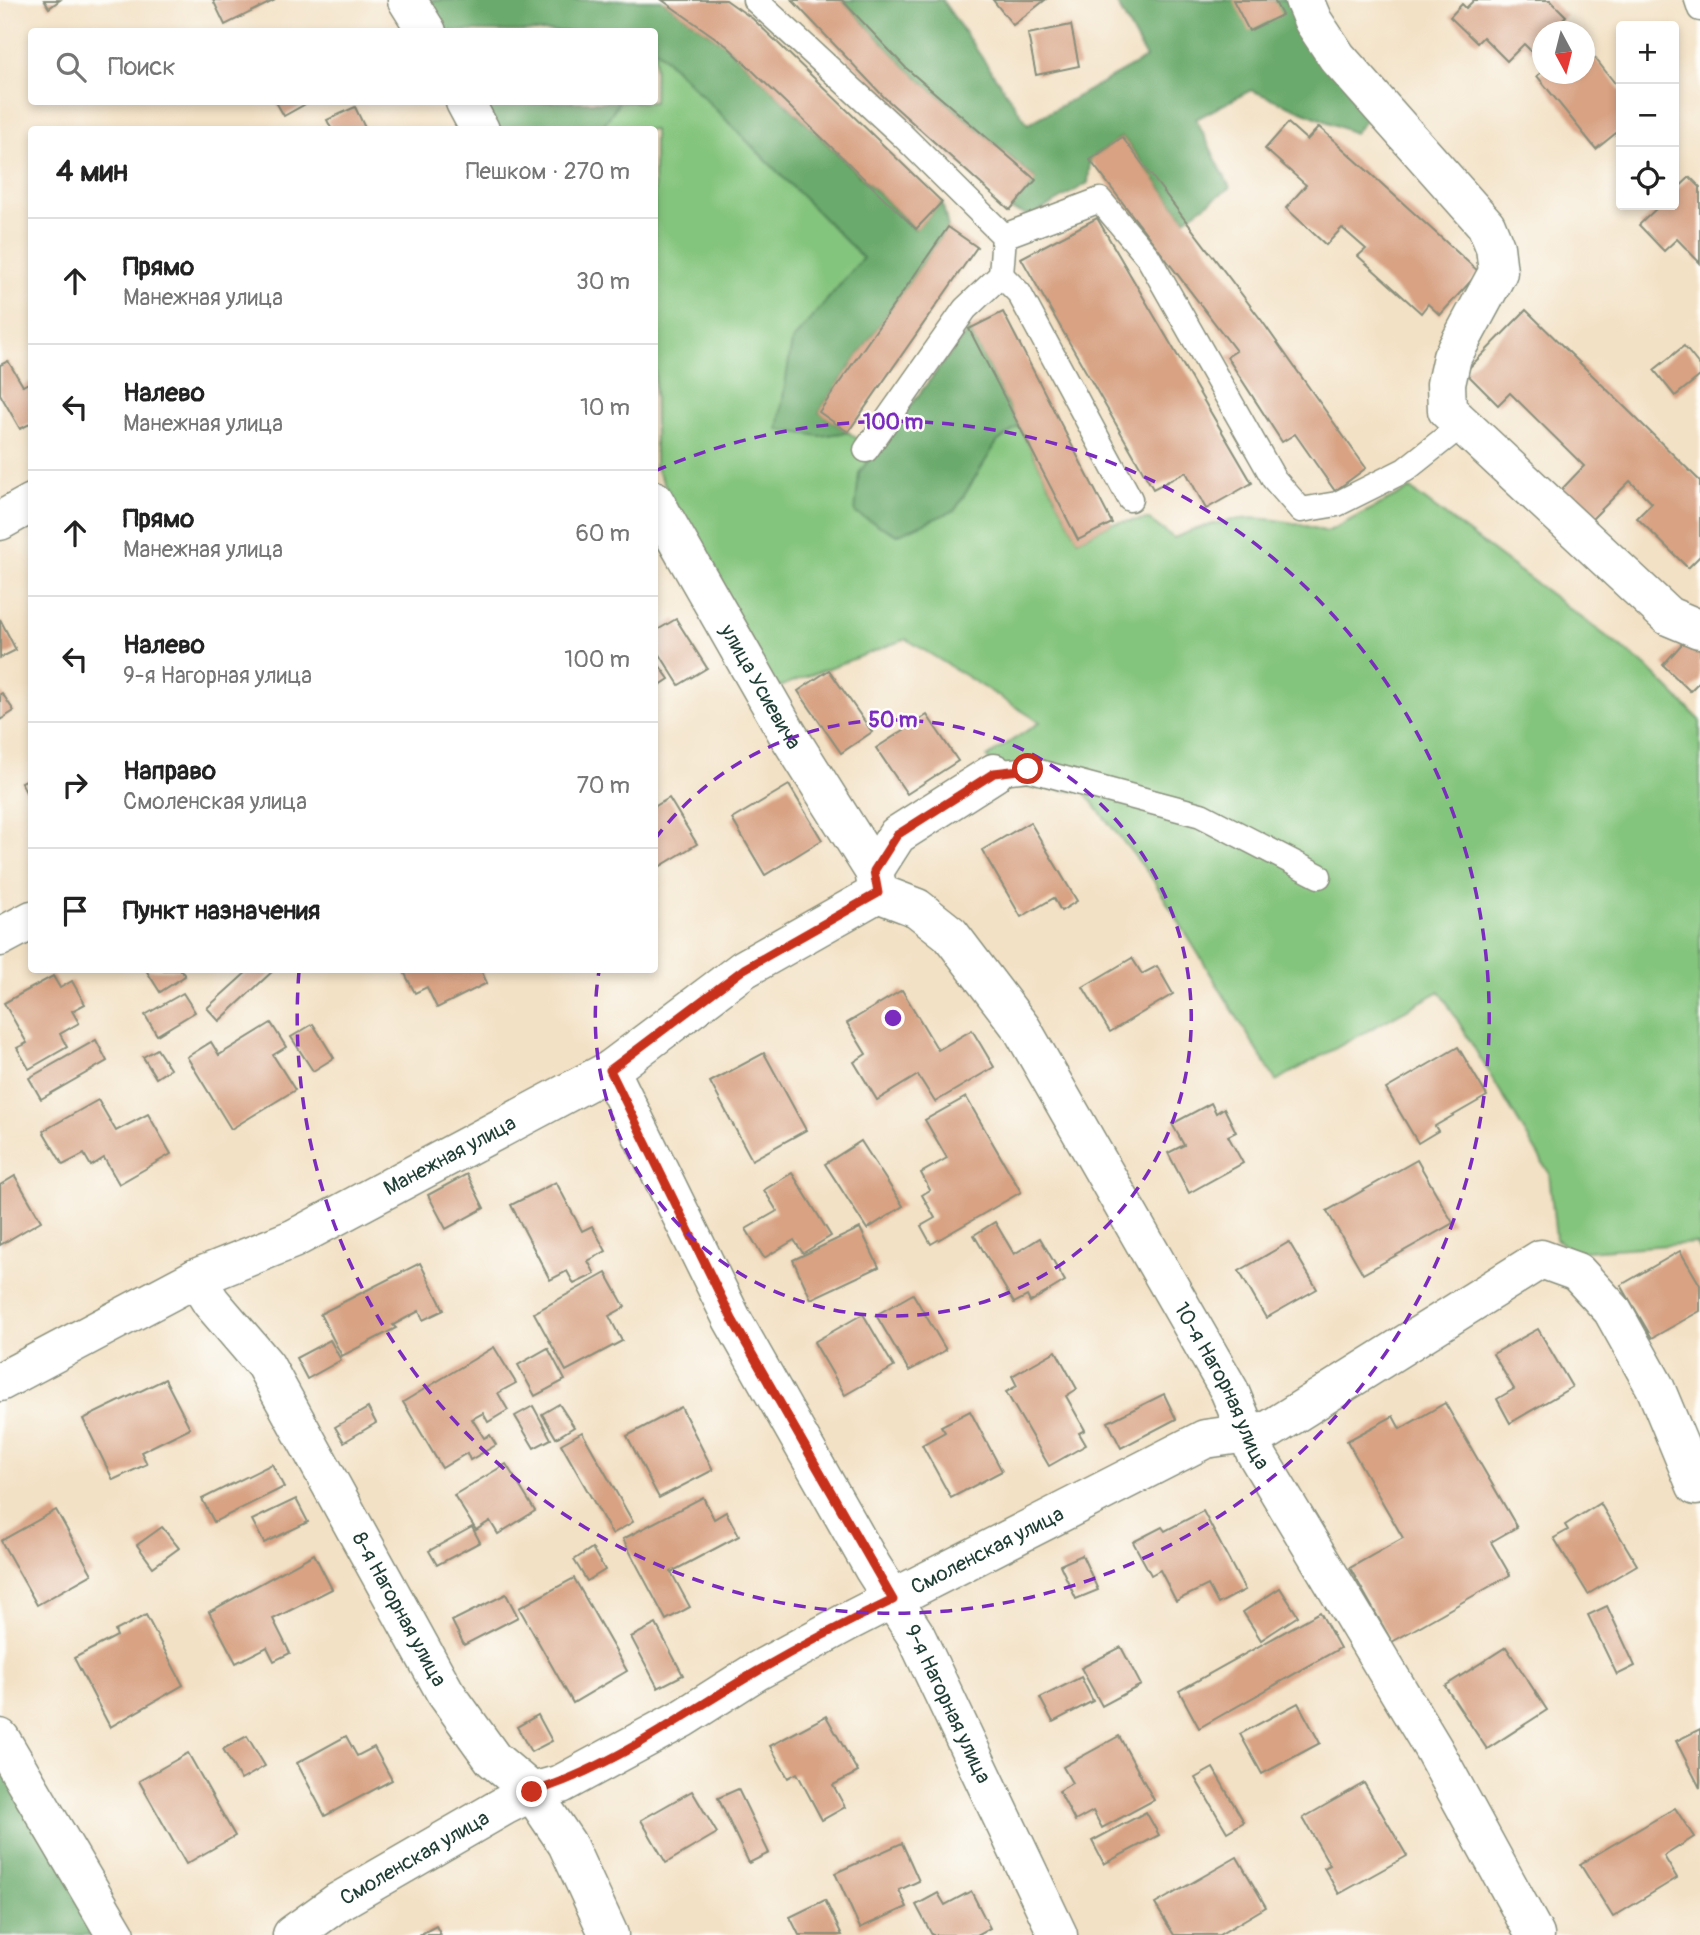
<!DOCTYPE html>
<html lang="ru">
<meta charset="utf-8">
<style>
:root{--surface:#fff;--page:#f2f2f2;--text:#222;--muted:#767676;--line:#e0e0e0}
body{margin:0;font-family:Pangolin,sans-serif;background:var(--page);color:var(--text)}
.controls{position:absolute;right:21px;top:21px;display:grid;overflow:hidden;border-radius:7px;box-shadow:0 4px 10px #0003}
.controls button{width:63px;height:63px;display:grid;place-items:center;padding:0;border:0;border-bottom:2px solid var(--line);background:var(--surface);color:var(--text);font:35px sans-serif}
.compass{position:absolute;left:1532px;top:21px;width:63px;height:63px;border-radius:50%;background:var(--surface);box-shadow:0 4px 10px #0003;rotate:173deg}
.stop{position:absolute;width:21px;height:21px;margin:-16px;border:5px solid #c8321e;border-radius:50%;background:#fff}
.stop.end{background:#c8321e;border-color:#fff;box-shadow:0 2px 7px #0008}
.list{margin:0;padding:0;list-style:none}
h2{display:flex;justify-content:space-between;align-items:center;height:91px;margin:0;padding:0 28px;font-size:30px}
h2 small{font-size:23px;font-weight:400;color:var(--muted)}
.list li{display:grid;grid-template-columns:46px 1fr auto;gap:21px;align-items:center;box-sizing:border-box;height:126px;padding:0 28px;border-top:2px solid var(--line)}
.list b{display:block;font-size:26px;white-space:nowrap}
.list p{margin:0;font-size:23px;white-space:nowrap;color:var(--muted)}
.list em{font-size:23px;font-style:normal;color:var(--muted)}
.icon{flex:none;width:38px;height:38px;fill:none;stroke:currentColor;stroke-width:2;stroke-linecap:round;stroke-linejoin:round}
.map{position:relative;flex:none;width:1700px;height:1935px;overflow:hidden}
.search{position:absolute;background:var(--surface);box-shadow:0 4px 10px #0003;left:28px;top:28px;width:630px;height:77px;display:flex;align-items:center;gap:18px;box-sizing:border-box;padding:0 24px;border-radius:7px;color:var(--muted);font-size:26px}
.panel{position:absolute;background:var(--surface);box-shadow:0 4px 10px #0003;left:28px;top:126px;width:630px;height:847px;border-radius:7px}
.map>svg:first-child{display:block}
.green{fill:#84c57d;stroke:#528158;stroke-width:2}
.forest{fill:#6baa6c;stroke:#457450;stroke-width:2}
.building{fill:#d8a283}
.lines{fill:none;stroke-linecap:round;stroke-linejoin:round}
.lane-casing{stroke:#898f7c;stroke-width:27}
.street-casing{stroke:#898f7c;stroke-width:41}
.lane{stroke:#fff;stroke-width:24}
.street{stroke:#fff;stroke-width:38}
.route{stroke:#c8321e;stroke-width:9}
.ring{fill:none;stroke:#7b2cbf;stroke-width:3.5;stroke-dasharray:12 9}
.labels{text-anchor:middle;dominant-baseline:central;stroke-width:5;stroke-linejoin:round;paint-order:stroke}
.street-label{font-size:21px;fill:#1f3d34;stroke:#fdfcf7}
.centre{fill:#7b2cbf;stroke:#fdfcf7;stroke-width:3.5}
.ring-label{font-size:21px;text-anchor:middle;font-weight:bold;fill:#7b2cbf;stroke:#fdfcf7;stroke-width:5;stroke-linejoin:round;paint-order:stroke}
</style>
<div class="map">
<svg width="1700" height="1935" viewBox="0 0 1700 1935">
<rect width="100%" height="100%" fill="#fdfcf7"/>
<filter id="ink" filterUnits="userSpaceOnUse"><feTurbulence type="fractalNoise" baseFrequency=".0143" numOctaves="2"/><feDisplacementMap in="SourceGraphic" scale="14" xChannelSelector="R" yChannelSelector="G"/><feConvolveMatrix kernelMatrix="1 2 1 2 8 2 1 2 1" color-interpolation-filters="sRGB"/></filter>
<filter id="wash" filterUnits="userSpaceOnUse"><feTurbulence type="fractalNoise" baseFrequency=".00686" numOctaves="4" result="noise"/><feDisplacementMap in="SourceGraphic" scale="28" xChannelSelector="R" yChannelSelector="G"/><feGaussianBlur stdDeviation="1.57" result="paint"/><feColorMatrix in="noise" values="0 0 0 0 0 0 0 0 0 0 0 0 0 0 0 0 0 1.4 0 .05"/><feComposite in="paint" operator="in"/></filter>
<g filter="url(#wash)">
<rect width="100%" height="100%" fill="#f3e1c5"/>
<!-- green -->
<path class="green" d="M655,48L863,258L792,341L820,436L848,432L955,510L997,442L1019,426L1078,540L1112,523L1148,519L1174,538C1231,513 1268,513 1327,532L1410,489L1646,666L1700,720V1251L1696,1243L1572,1252L1556,1239L1549,1173L1440,991L1276,1081L1152,878L1084,792L1008,786L987,757L1040,722L906,639L771,690L655,466L654,130H600L619,102H654Z"/>
<!-- forest -->
<g class="forest">
<polygon points="425,0 662,0 727,46 915,229 942,202 948,227 819,412 848,432 820,436 778,430 792,341 863,258 655,48 654,32 444,31"/>
<polygon points="842,0 942,0 1028,124 1146,58 1115,0 1291,0 1368,118 1354,133 1251,90 1196,119 1230,188 1185,219 1122,137 1090,160 1088,183 1031,216 1010,210 1036,179 906,68"/>
<polygon points="478,102 619,102 600,130 491,129"/>
<polygon points="969,329 1019,426 997,442 955,510 897,535 855,513 859,473"/>
<polygon points="0,1760 103,1935 0,1935"/>
</g>
<g id="blocks">
<!-- building -->
<g class="building">
<polygon points="44,0 60,0 49,8"/>
<polygon points="213,0 275,0 225,25"/>
<polygon points="662,0 726,0 753,19 942,202 916,229 727,46"/>
<polygon points="792,0 842,0 906,68 1036,180 1010,210 884,97"/>
<polygon points="993,0 1045,0 1013,25"/>
<polygon points="1233,0 1274,0 1282,15 1249,31"/>
<polygon points="1474,0 1550,0 1566,16 1550,32 1542,32 1542,39 1531,51 1524,44 1507,61 1483,37 1477,43 1450,17 1462,4 1466,8"/>
<polygon points="1071,25 1079,66 1036,75 1028,34"/>
<polygon points="1595,58 1621,91 1621,129 1596,149 1537,76 1542,72 1584,74 1584,67"/>
<polygon points="276,102 309,102 284,116"/>
<polygon points="355,107 366,130 332,130 327,120"/>
<polygon points="1288,123 1307,140 1319,127 1479,272 1440,315 1428,304 1421,313 1358,256 1366,249 1342,228 1326,245 1286,208 1306,185 1265,149"/>
<polygon points="1122,137 1262,321 1366,468 1335,491 1295,434 1282,442 1227,357 1236,351 1090,160"/>
<polygon points="1690,177 1700,187 1700,263 1677,239 1664,251 1639,225 1660,205 1674,205 1674,192"/>
<polygon points="1097,218 1252,483 1206,509 1186,472 1153,489 1021,258"/>
<polygon points="948,227 977,247 848,432 819,412"/>
<polygon points="1526,310 1700,481 1700,556 1688,568 1637,518 1652,503 1630,481 1590,521 1560,491 1584,466 1510,393 1498,405 1465,372"/>
<polygon points="1003,312 1112,523 1078,540 969,329"/>
<polygon points="1684,346 1700,366 1700,376 1675,396 1654,370"/>
<polygon points="8,361 23,386 32,381 32,423 20,429 0,394 0,365"/>
<polygon points="0,619 16,650 0,658"/>
<polygon points="676,619 707,668 679,685 654,645 654,632"/>
<polygon points="1689,636 1700,647 1700,681 1690,691 1663,665"/>
<polygon points="654,658 669,679 654,689"/>
<polygon points="829,670 872,732 841,753 798,691"/>
<polygon points="2,693 14,711 0,720 0,694"/>
<polygon points="927,715 958,761 907,794 876,748"/>
<polygon points="32,778 32,804 21,782"/>
<polygon points="789,785 822,840 765,875 732,819"/>
<polygon points="669,798 697,844 654,870 654,807"/>
<polygon points="1030,822 1077,901 1061,911 1054,898 1021,917 982,850"/>
<polygon points="1132,958 1142,974 1157,966 1173,994 1110,1032 1083,987"/>
<polygon points="146,970 181,970 185,976 160,992"/>
<polygon points="249,970 274,970 219,1021 207,1008"/>
<polygon points="403,970 481,970 487,983 437,1008 427,987 415,993"/>
<polygon points="53,976 60,988 72,981 85,1004 72,1011 79,1023 60,1034 67,1047 29,1069 17,1048 27,1043 4,1003"/>
<polygon points="902,990 938,1050 972,1030 994,1067 935,1102 918,1075 877,1100 854,1062 866,1054 847,1023"/>
<polygon points="183,993 195,1012 157,1035 145,1015"/>
<polygon points="271,1023 286,1047 273,1055 295,1090 231,1129 187,1057 211,1042 219,1055"/>
<polygon points="313,1024 334,1058 313,1071 291,1037"/>
<polygon points="96,1040 107,1061 41,1099 29,1078"/>
<polygon points="1458,1047 1487,1096 1435,1126 1438,1131 1418,1143 1386,1089"/>
<polygon points="157,1049 170,1069 156,1078 143,1057"/>
<polygon points="764,1053 806,1130 752,1160 710,1082"/>
<polygon points="966,1097 1021,1192 931,1244 921,1226 935,1218 922,1195 930,1190 921,1173 947,1158 925,1120"/>
<polygon points="98,1100 116,1131 148,1114 171,1154 119,1184 104,1158 91,1166 84,1154 63,1165 43,1131"/>
<polygon points="1211,1103 1216,1113 1224,1108 1236,1132 1228,1136 1243,1163 1189,1193 1168,1153 1184,1145 1172,1124"/>
<polygon points="861,1141 903,1206 867,1229 825,1164"/>
<polygon points="1417,1160 1453,1223 1363,1274 1327,1211"/>
<polygon points="792,1173 831,1236 803,1253 794,1240 764,1258 746,1229 777,1211 764,1190"/>
<polygon points="467,1174 484,1208 446,1229 428,1195"/>
<polygon points="15,1176 41,1221 0,1245 0,1185"/>
<polygon points="556,1182 582,1231 592,1226 606,1251 588,1261 595,1274 574,1284 567,1271 550,1280 511,1205"/>
<polygon points="995,1222 1014,1254 1040,1238 1065,1281 1030,1302 1027,1296 1014,1303 974,1235"/>
<polygon points="860,1228 879,1267 811,1299 793,1260"/>
<polygon points="1289,1242 1317,1289 1266,1318 1239,1271"/>
<polygon points="1680,1251 1700,1285 1700,1311 1652,1338 1621,1285"/>
<polygon points="420,1263 444,1310 423,1320 419,1311 393,1325 396,1328 342,1356 320,1314"/>
<polygon points="606,1273 625,1307 609,1316 622,1341 566,1371 534,1313"/>
<polygon points="913,1294 946,1350 909,1371 876,1315"/>
<polygon points="863,1314 894,1367 845,1395 814,1342"/>
<polygon points="1538,1329 1572,1387 1510,1423 1497,1399 1514,1389 1493,1354"/>
<polygon points="330,1340 341,1360 307,1379 296,1358"/>
<polygon points="494,1347 516,1383 498,1393 508,1410 488,1422 483,1413 472,1419 484,1438 490,1435 496,1445 470,1460 467,1453 442,1468 403,1402"/>
<polygon points="548,1348 565,1380 535,1396 518,1365"/>
<polygon points="1056,1351 1077,1389 1066,1396 1085,1430 1079,1433 1086,1445 1049,1466 1006,1392 1017,1386 1012,1376"/>
<polygon points="165,1379 190,1428 141,1452 147,1464 113,1480 83,1419"/>
<polygon points="1164,1394 1176,1419 1121,1448 1108,1422"/>
<polygon points="1445,1403 1517,1527 1491,1542 1510,1575 1392,1642 1350,1568 1403,1538 1347,1441 1393,1416 1400,1429"/>
<polygon points="559,1404 574,1427 556,1438 542,1414"/>
<polygon points="533,1406 551,1439 534,1448 515,1416"/>
<polygon points="681,1407 713,1470 659,1498 627,1436"/>
<polygon points="368,1408 376,1423 344,1442 335,1427"/>
<polygon points="970,1411 1002,1471 951,1498 922,1445 945,1432 941,1426"/>
<polygon points="582,1432 633,1522 612,1534 561,1444"/>
<polygon points="272,1464 284,1487 214,1522 202,1499"/>
<polygon points="506,1464 535,1511 498,1534 490,1521 476,1530 454,1495"/>
<polygon points="703,1497 714,1519 726,1512 739,1536 671,1572 690,1607 666,1620 623,1539"/>
<polygon points="296,1499 308,1522 264,1543 252,1520"/>
<polygon points="1600,1503 1637,1565 1588,1594 1554,1538 1568,1530 1565,1525"/>
<polygon points="56,1510 92,1574 37,1605 1,1541"/>
<polygon points="1203,1511 1245,1590 1218,1604 1208,1585 1176,1601 1160,1570 1151,1575 1133,1542 1162,1527 1165,1531"/>
<polygon points="162,1527 179,1548 153,1567 137,1545"/>
<polygon points="472,1527 480,1542 437,1565 429,1551"/>
<polygon points="592,1548 605,1570 587,1581 574,1560"/>
<polygon points="314,1554 332,1589 273,1619 290,1653 274,1661 267,1647 236,1663 209,1612"/>
<polygon points="1082,1555 1098,1590 1076,1599 1060,1565"/>
<polygon points="574,1578 627,1671 573,1703 519,1608"/>
<polygon points="1280,1588 1298,1616 1261,1640 1243,1612"/>
<polygon points="506,1594 518,1617 464,1645 452,1621"/>
<polygon points="1607,1606 1635,1666 1617,1675 1588,1615"/>
<polygon points="1320,1612 1340,1648 1199,1728 1179,1691"/>
<polygon points="146,1615 183,1685 110,1727 74,1658 117,1636 115,1631"/>
<polygon points="656,1624 683,1675 658,1688 631,1637"/>
<polygon points="1121,1647 1141,1685 1102,1706 1081,1668"/>
<polygon points="1506,1647 1547,1710 1487,1749 1445,1686"/>
<polygon points="1081,1677 1093,1701 1053,1722 1040,1698"/>
<polygon points="1298,1703 1320,1743 1262,1774 1240,1734"/>
<polygon points="538,1715 552,1741 531,1752 517,1727"/>
<polygon points="826,1716 858,1772 833,1785 845,1807 822,1820 797,1773 788,1778 770,1746"/>
<polygon points="1700,1729 1700,1788 1676,1741"/>
<polygon points="247,1736 265,1766 241,1780 223,1749"/>
<polygon points="346,1736 357,1756 374,1747 392,1780 325,1816 297,1763"/>
<polygon points="1119,1736 1154,1800 1102,1828 1093,1811 1075,1821 1059,1791 1072,1783 1063,1767"/>
<polygon points="188,1753 235,1836 186,1864 139,1781"/>
<polygon points="1213,1768 1244,1822 1227,1832 1195,1778"/>
<polygon points="1364,1783 1407,1856 1339,1894 1324,1868 1330,1865 1303,1818"/>
<polygon points="738,1789 769,1853 749,1863 718,1798"/>
<polygon points="692,1791 717,1833 666,1863 641,1820"/>
<polygon points="1675,1808 1694,1837 1664,1856 1677,1878 1613,1917 1580,1864"/>
<polygon points="1146,1812 1159,1835 1104,1864 1092,1841"/>
<polygon points="902,1843 919,1881 899,1890 907,1907 860,1928 835,1873"/>
<polygon points="1237,1857 1266,1907 1219,1935 1174,1935 1155,1904"/>
<polygon points="971,1891 990,1928 977,1935 932,1935 916,1905 938,1893 945,1905"/>
<polygon points="825,1900 842,1935 799,1935 790,1917"/>
<polygon points="436,1926 441,1935 419,1935"/>
</g>
</g>
</g>
<g filter="url(#ink)">
<use href="#blocks" fill-opacity="0" stroke="#898f7c" stroke-width="2"/>
<g class="lines">
<defs>
<g id="lane">
<polyline points="755,0 902,135 1004,236 1001,275 965,309 866,450"/>
<polyline points="1697,0 1700,9"/>
<polyline points="1004,236 1100,200 1148,257 1274,479 1301,510 1337,504 1405,470 1463,424"/>
<polyline points="1001,275 1019,293 1130,499"/>
<polyline points="994,773 1028,769 1201,815 1319,876"/>
</g>
<g id="street">
<polyline points="407,0 427,32"/>
<polyline points="1304,0 1313,21 1337,57 1486,225 1495,247 1498,272 1452,357 1446,384 1447,410 1668,616 1699,629"/>
<polyline points="465,102 480,130"/>
<path id="s1" d="M654,500L787,733L874,871L878,893L917,908L950,934L1022,1029L1229,1390L1255,1452L1434,1750L1535,1935"/>
<polyline points="0,521 32,503"/>
<polyline points="874,871 897,835 994,773"/>
<polyline points="0,937 32,920"/>
<path id="s2" d="M610,1070L732,1319L873,1568L915,1634L1058,1935"/>
<path id="s3" d="M196,1278L211,1302L265,1365L445,1692L493,1759L532,1792L567,1844L609,1935"/>
<path id="s4" d="M0,1382L196,1278L293,1239L610,1070L744,969L878,893"/>
<polyline points="0,1738 116,1935"/>
<path id="s5" d="M292,1935L338,1902L504,1806L532,1792L561,1784L683,1718L757,1671L847,1622L1205,1439L1269,1430L1541,1259L1577,1272L1612,1310L1655,1387L1696,1486"/>
</g>
</defs>
<!-- lane casing -->
<use href="#lane" class="lane-casing"/>
<!-- street casing -->
<use href="#street" class="street-casing"/>
<!-- lane -->
<use href="#lane" class="lane"/>
<!-- street -->
<use href="#street" class="street"/>
</g>
</g>
<g class="lines" filter="url(#ink)">
<!-- route -->
<path class="route" d="M532,1792C610,1769 686,1713 756,1672C801,1646 847,1622 893,1600L732,1319L610,1070L744,969L878,893L874,871L897,835L994,773L1028,769"/>
</g>
<!-- distance rings -->
<g class="ring">
<path d="M655 839A298 298 0 1 1 599 971"/>
<path d="M655 471A596 596 0 1 1 299 971"/>
</g>
<g class="labels">
<!-- street labels -->
<g class="street-label">
<text stroke="none"><textPath href="#s1" startOffset="215">улица Усиевича</textPath></text>
<text stroke="none"><textPath href="#s4" startOffset="504">Манежная улица</textPath></text>
<text stroke="none"><textPath href="#s1" startOffset="1066">10-я Нагорная улица</textPath></text>
<text stroke="none"><textPath href="#s5" startOffset="796">Смоленская улица</textPath></text>
<text stroke="none"><textPath href="#s3" startOffset="390">8-я Нагорная улица</textPath></text>
<text stroke="none"><textPath href="#s2" startOffset="719">9-я Нагорная улица</textPath></text>
<text stroke="none"><textPath href="#s5" startOffset="145">Смоленская улица</textPath></text>
</g>
</g>
<circle cx="893" cy="1018" r="10" class="centre"/>
<g class="ring-label">
<text x="893" y="429">100 m</text>
<text x="893" y="727">50 m</text>
</g>
</svg>
<div class="controls">
<button>+</button>
<button>−</button>
<button><svg class="icon" aria-label="locate" viewBox="0 0 24 24"><circle cx="12" cy="12" r="6"/><path d="M12 2v4M12 18v4M2 12h4M18 12h4"/></svg></button>
</div>
<svg class="compass" viewBox="-18 -18 36 36"><path d="M0-13l5 13h-10z" fill="#e53935"/><path d="M0 13l5-13h-10z" fill="#767676"/></svg>
<div class="stop" style="left:1028px;top:769px"></div>
<div class="stop end" style="left:532px;top:1792px"></div>
<div class="search"><svg class="icon" aria-label="search" viewBox="0 0 24 24"><circle cx="10" cy="10" r="6"/><path d="M15 15l6 6"/></svg>Поиск</div>
<section class="panel">
<h2>4 мин<small>Пешком · 270 m</small></h2>
<ul class="list">
<li><svg class="icon" aria-label="ahead" viewBox="0 0 24 24"><path d="M12 20V5M6 11l6-6 6 6"/></svg><div><b>Прямо</b><p>Манежная улица</p></div><em>30 m</em></li>
<li><svg class="icon" aria-label="left" viewBox="0 0 24 24"><path d="M17 20v-9H6M10 6l-5 5 5 5"/></svg><div><b>Налево</b><p>Манежная улица</p></div><em>10 m</em></li>
<li><svg class="icon" aria-label="ahead" viewBox="0 0 24 24"><path d="M12 20V5M6 11l6-6 6 6"/></svg><div><b>Прямо</b><p>Манежная улица</p></div><em>60 m</em></li>
<li><svg class="icon" aria-label="left" viewBox="0 0 24 24"><path d="M17 20v-9H6M10 6l-5 5 5 5"/></svg><div><b>Налево</b><p>9-я Нагорная улица</p></div><em>100 m</em></li>
<li><svg class="icon" aria-label="right" viewBox="0 0 24 24"><path d="M7 20v-9h11M14 6l5 5-5 5"/></svg><div><b>Направо</b><p>Смоленская улица</p></div><em>70 m</em></li>
<li><svg class="icon" aria-label="arrive" viewBox="0 0 24 24"><path d="M6 21V4h12l-3 4 3 4H6"/></svg><div><b>Пункт назначения</b></div></li>
</ul>
</section>
</div>
